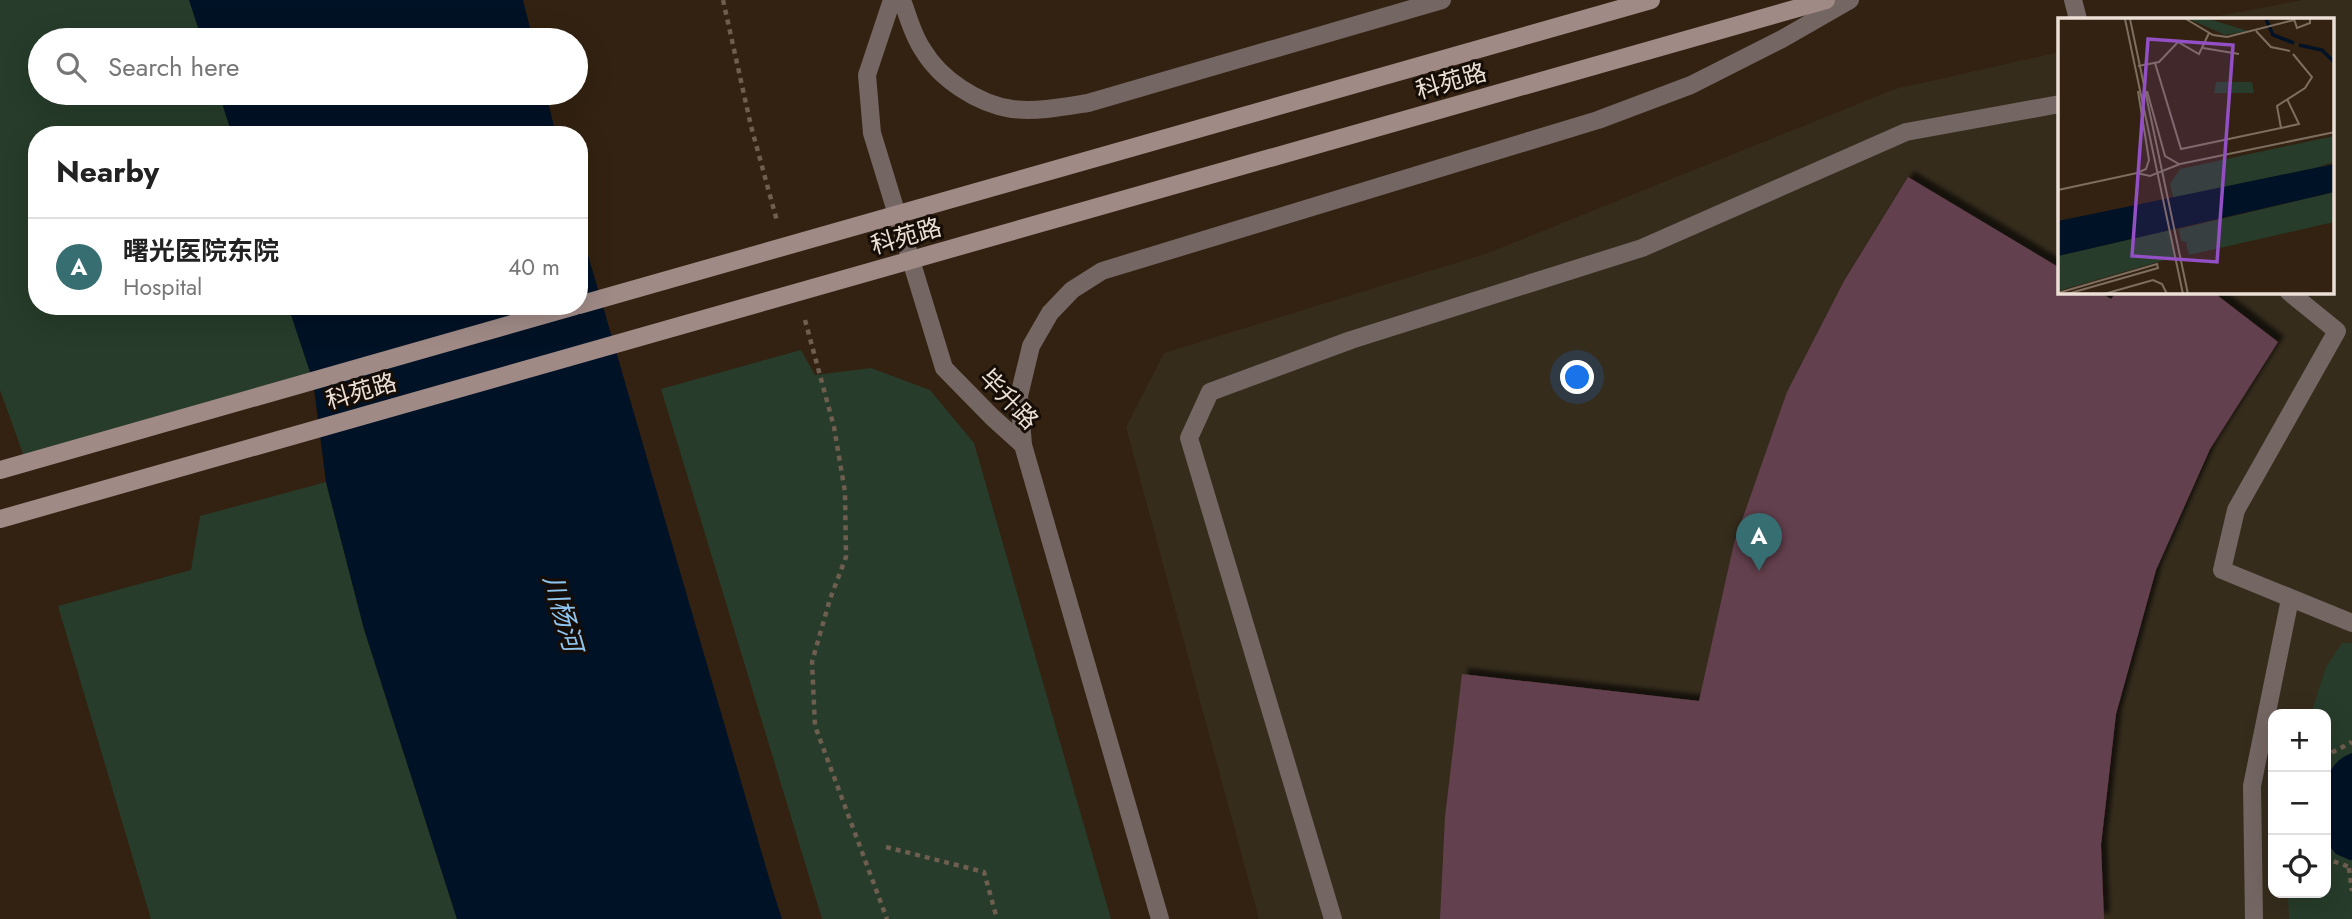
<!DOCTYPE html>
<meta charset="utf-8">
<style>
:root{--surface:#fff;--page:#f2f2f2;--text:#222;--muted:#767676;--line:#e0e0e0;--accent:#376e72}
body{margin:0;font-family:Jost,"Noto Sans SC",sans-serif;background:var(--page);color:var(--text)}
.controls{position:absolute;right:21px;bottom:21px;display:grid;overflow:hidden;border-radius:14px;box-shadow:0 7px 28px #0002}
.controls button{width:63px;height:63px;display:grid;place-items:center;padding:0;border:0;border-bottom:2px solid var(--line);background:var(--surface);color:var(--text);font:35px sans-serif}
.you{position:absolute;left:1578px;top:378px;width:24px;height:24px;margin:-18px;border:5px solid #fff;border-radius:50%;background:#1a73e8;box-shadow:0 0 0 10px #1a73e833}
.badge{display:grid;place-items:center;width:46px;height:46px;border-radius:50%;background:var(--accent);color:#fff;font-size:23px;font-weight:700}
.pin{position:absolute;translate:-50% -58px;filter:drop-shadow(0 2px 4px #0008)}
.pin::after{content:'';position:absolute;top:37px;width:24px;height:21px;background:inherit;clip-path:polygon(0 0,100% 0,50% 100%)}
.list{margin:0;padding:0;list-style:none}
h2{display:flex;justify-content:space-between;align-items:center;height:91px;margin:0;padding:0 28px;font-size:30px}
h2 small{font-size:23px;font-weight:400;color:var(--muted)}
.list li{display:grid;grid-template-columns:46px 1fr auto;gap:21px;align-items:center;box-sizing:border-box;height:98px;padding:0 28px;border-top:2px solid var(--line)}
.list b{display:block;font-size:26px;white-space:nowrap}
.list p{margin:0;font-size:23px;white-space:nowrap;color:var(--muted)}
.list em{font-size:23px;font-style:normal;color:var(--muted)}
.icon{flex:none;width:38px;height:38px;fill:none;stroke:currentColor;stroke-width:2;stroke-linecap:round;stroke-linejoin:round}
.map{position:relative;flex:none;width:2352px;height:919px;overflow:hidden}
.search{position:absolute;background:var(--surface);box-shadow:0 7px 28px #0002;left:28px;top:28px;width:560px;height:77px;display:flex;align-items:center;gap:18px;box-sizing:border-box;padding:0 24px;border-radius:38px;color:var(--muted);font-size:26px}
.panel{position:absolute;background:var(--surface);box-shadow:0 7px 28px #0002;left:28px;top:126px;width:560px;height:189px;border-radius:28px}
.map>svg:first-child{display:block}
.medical{fill:#352c1c;fill-rule:evenodd}
.green{fill:#273c2a}
.water{fill:#001225}
.building{fill:#63404e;filter:url(#shadow)}
.lines{fill:none;stroke-linecap:round;stroke-linejoin:round}
.path{stroke:#6e5e50;stroke-width:4.5;stroke-dasharray:5 5;stroke-linecap:butt}
.lane{stroke:#736663;stroke-width:18}
.street{stroke:#736663;stroke-width:18}
.secondary{stroke:#9f8a86;stroke-width:18}
.labels{text-anchor:middle;dominant-baseline:central;stroke-width:6;stroke-linejoin:round;paint-order:stroke}
.street-label{font-size:24px;fill:#ece0d6;stroke:#150d06}
.water-label{font-size:26px;font-style:italic;fill:#90c5f0;stroke:#150d06}
.inset-river{fill:none;stroke:#001225;stroke-width:3.5}
.inset-road{fill:none;stroke:#7d6e60;stroke-width:2}
.view{fill:#9250c4;fill-opacity:0.15;stroke:#9250c4;stroke-width:3.5}
.inset-edge{fill:none;stroke:#ece0d6;stroke-width:3.5}
</style>
<div class="map">
<svg width="2352" height="919" viewBox="0 0 2352 919">
<defs>
<filter id="shadow"><feDropShadow dx="6" dy="-6" stdDeviation="2" flood-color="#0009"/></filter>
</defs>
<rect width="100%" height="100%" fill="#321"/>
<!-- medical -->
<path class="medical" d="M2303,0H2352V919H1259L1126,427L1164,353L1488,253L1895,89L2060,52V292H2333V19H2203ZM2273,714H2326V893H2273Z"/>
<!-- green -->
<g class="green">
<polygon points="0,0 194,0 207,40 40,40 40,93 223,93 236,135 37,135 37,306 289,306 313,381 26,462 0,390"/>
<polygon points="801,350 815,375 871,368 930,390 974,443 1111,919 822,919 661,389"/>
<polygon points="326,482 364,629 457,919 151,919 58,606 191,570 200,516"/>
<polygon points="2342,643 2352,643 2352,919 2289,919 2288,893 2326,893 2326,714 2311,714 2326,667"/>
</g>
<!-- water -->
<g class="water">
<polygon points="189,0 523,0 533,40 202,40"/>
<polygon points="219,93 546,93 556,135 232,135"/>
<polygon points="579,224 772,888 782,919 457,919 364,629 326,482 313,381 288,306 579,306"/>
<path d="M2352,753V860H2350L2336,854L2326,842C2326,811 2315,766 2352,753Z"/>
</g>
<!-- building -->
<polygon class="building" points="1908,177 2060,268 2060,292 2099,292 2111,299 2117,292 2213,292 2278,342 2210,449 2156,570 2116,714 2101,845 2104,919 1440,919 1445,817 1462,674 1699,701 1734,543 1787,392 1844,281"/>
<g class="lines">
<!-- path -->
<g class="path">
<polyline points="723,0 751,126 777,221"/>
<polyline points="805,320 834,427 845,492 846,557 830,599 812,662 815,726 887,919"/>
<polyline points="2326,761 2333,752 2352,742"/>
<polyline points="886,847 984,872 997,919"/>
<polyline points="2326,855 2333,861 2352,868"/>
<polyline points="2349,868 2352,891"/>
</g>
<!-- lane -->
<g class="lane">
<polyline points="2073,0 2078,19"/>
<polyline points="2289,292 2337,331 2236,510 2222,570 2352,623"/>
<polyline points="1333,919 1189,438 1210,392 1351,340 1642,248 1906,132 2060,104"/>
<polyline points="2254,919 2252,786 2290,599"/>
</g>
<!-- street -->
<g class="street">
<polyline points="892,0 867,75 872,133 944,368 992,417 1023,445"/>
<path d="M902,0C908,16 913,36 923,50C940,79 978,104 1012,109C1037,112 1063,107 1088,103L1442,0"/>
<polyline points="1160,919 1023,445 1019,396 1031,346 1050,313 1072,290 1102,271 1598,120 1691,85 1782,39 1850,0"/>
</g>
<!-- secondary -->
<g class="secondary">
<polyline points="579,305 1651,0"/>
<polyline points="0,470 575,306"/>
<polyline points="0,519 1826,0"/>
</g>
</g>
<g class="labels">
<!-- street labels -->
<g class="street-label">
<text transform="translate(1451 81) rotate(-16)">科苑路</text>
<text transform="translate(906 236) rotate(-16)">科苑路</text>
<text transform="translate(361 391) rotate(-16)">科苑路</text>
<text transform="translate(1009 399) rotate(46)">毕升路</text>
</g>
<!-- water labels -->
<g class="water-label">
<text transform="translate(563 613) rotate(74)">川杨河</text>
</g>
</g>
<!-- overview -->
<g transform="translate(2058 18)">
<rect width="276" height="276" fill="#321"/>
<path d="M131,1H151L190,13L167,17ZM158,64H194L196,75H156ZM276,118V144L260,148L276,146L115,180L112,166L122,151ZM276,174V204L131,237L128,224L123,223L121,211ZM112,212L117,239L0,273V238Z" fill="#273c2a"/>
<path d="M276,146V174L0,238V203Z" fill="#001225"/>
<path class="inset-river" d="M208,1L215,17L236,25M241,27L264,32L277,45"/>
<path class="inset-road" d="M67,1L125,276M72,1L130,276M128,1L155,17L169,19L236,2M236,1L239,10L252,5V1M198,13L213,29L232,33M145,30L181,36M97,45L123,131L223,110L219,88L247,70L254,59L235,36M80,48L101,44L120,24L141,36L151,15M89,73L107,138L121,146M223,110L241,106L229,81M79,155L88,151L91,142L80,73M0,172L79,155L92,158L122,146L277,114M0,275L99,246L100,250L9,276M46,276L95,262L104,266L109,276"/>
<path class="view" d="M90,21L175,27L159,244L74,238Z"/>
<rect width="276" height="276" class="inset-edge"/>
</g>
</svg>
<div class="controls">
<button>+</button>
<button>−</button>
<button><svg class="icon" aria-label="locate" viewBox="0 0 24 24"><circle cx="12" cy="12" r="6"/><path d="M12 2v4M12 18v4M2 12h4M18 12h4"/></svg></button>
</div>
<div class="you"></div>
<div class="pin badge" style="left:1759px;top:571px">A</div>
<div class="search"><svg class="icon" aria-label="search" viewBox="0 0 24 24"><circle cx="10" cy="10" r="6"/><path d="M15 15l6 6"/></svg>Search here</div>
<section class="panel">
<h2>Nearby<small></small></h2>
<ul class="list">
<li><span class="badge">A</span><div><b>曙光医院东院</b><p>Hospital</p></div><em>40 m</em></li>
</ul>
</section>
</div>
